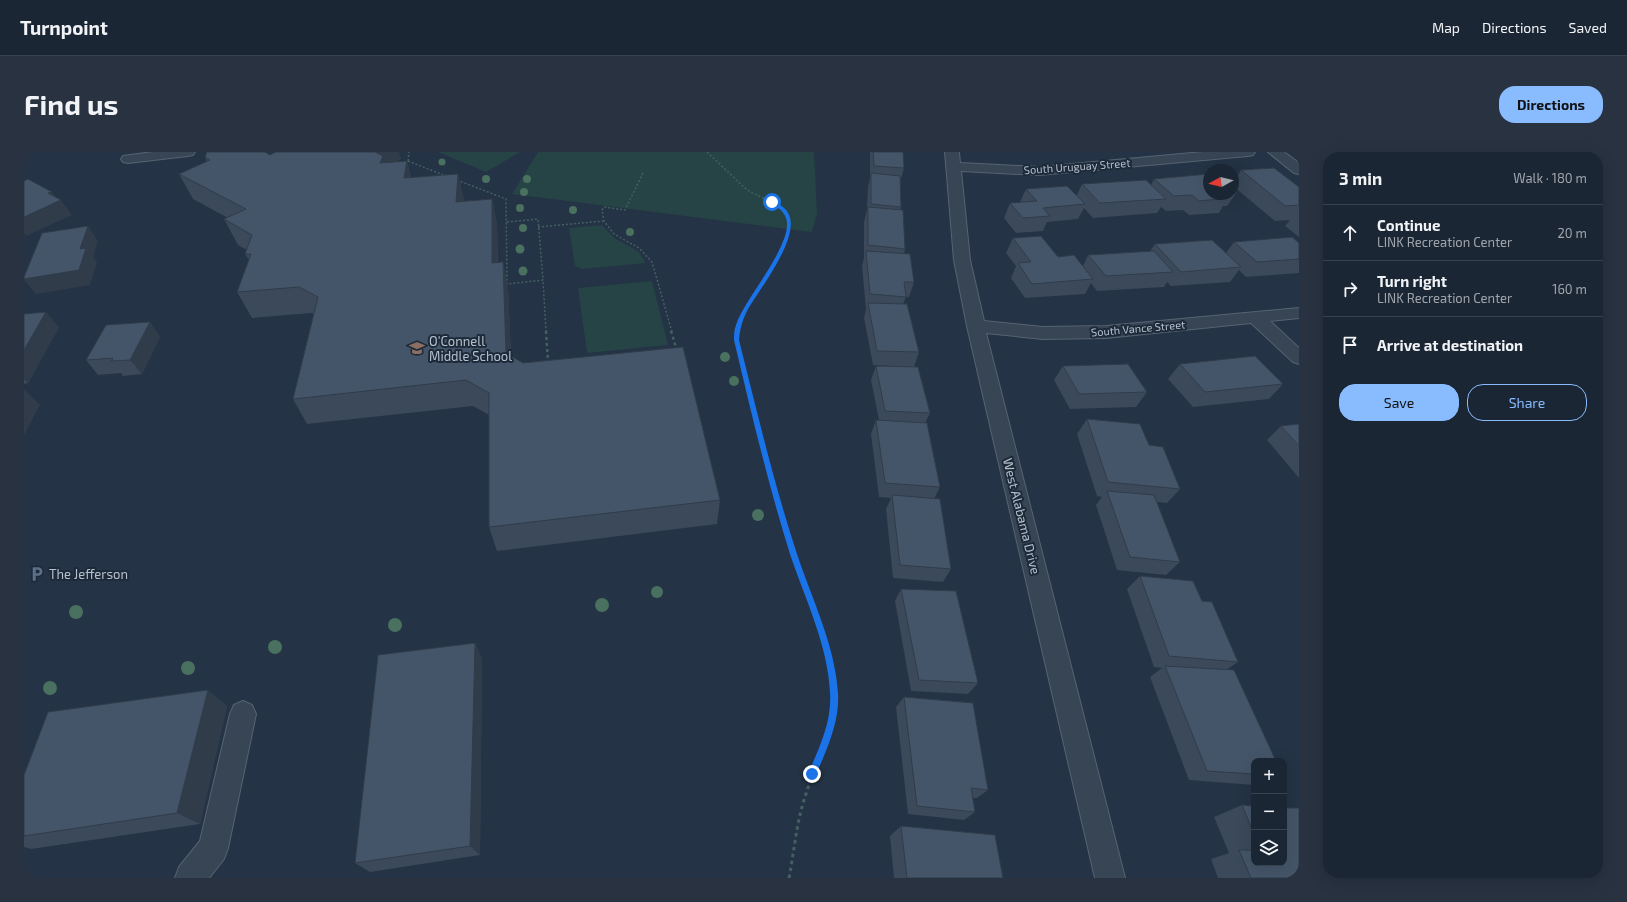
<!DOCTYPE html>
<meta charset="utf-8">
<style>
:root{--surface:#1b2634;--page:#283240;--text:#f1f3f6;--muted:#a0a5ac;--line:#39434f;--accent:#89bbff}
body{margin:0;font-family:"Exo 2",sans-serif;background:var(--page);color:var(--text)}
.controls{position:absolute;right:12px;bottom:12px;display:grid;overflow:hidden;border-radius:8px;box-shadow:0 4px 16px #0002}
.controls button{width:36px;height:36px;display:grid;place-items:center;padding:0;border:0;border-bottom:1px solid var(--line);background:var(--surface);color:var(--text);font:20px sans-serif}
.compass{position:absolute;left:1179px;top:12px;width:36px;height:36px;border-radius:50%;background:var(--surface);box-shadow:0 4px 16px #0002;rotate:262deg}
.stop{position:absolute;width:12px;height:12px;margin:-9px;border:3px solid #1a73e8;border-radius:50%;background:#fff}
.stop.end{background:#1a73e8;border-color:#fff;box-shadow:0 1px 4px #0008}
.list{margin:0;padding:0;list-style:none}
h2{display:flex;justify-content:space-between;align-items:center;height:52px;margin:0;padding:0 16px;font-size:17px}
h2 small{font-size:13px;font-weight:400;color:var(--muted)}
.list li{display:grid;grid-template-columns:26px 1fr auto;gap:12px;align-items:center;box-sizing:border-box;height:56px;padding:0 16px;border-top:1px solid var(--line)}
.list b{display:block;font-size:15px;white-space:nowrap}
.list p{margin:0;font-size:13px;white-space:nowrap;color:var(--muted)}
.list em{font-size:13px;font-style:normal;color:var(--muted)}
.actions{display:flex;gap:8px;padding:12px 16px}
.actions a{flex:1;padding:9px 0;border:1px solid var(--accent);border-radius:16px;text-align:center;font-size:14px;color:var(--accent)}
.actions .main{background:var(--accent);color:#111}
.icon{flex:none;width:22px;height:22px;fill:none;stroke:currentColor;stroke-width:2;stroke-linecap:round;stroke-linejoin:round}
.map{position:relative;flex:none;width:1275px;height:726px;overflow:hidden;border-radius:16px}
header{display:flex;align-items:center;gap:24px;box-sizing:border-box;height:56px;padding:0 20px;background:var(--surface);border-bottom:1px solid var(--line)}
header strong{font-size:19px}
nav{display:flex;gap:22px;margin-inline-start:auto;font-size:14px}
.intro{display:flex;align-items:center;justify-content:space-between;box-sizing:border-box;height:96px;padding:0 24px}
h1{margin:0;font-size:28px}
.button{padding:10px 18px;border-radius:16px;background:var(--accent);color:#111;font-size:14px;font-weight:700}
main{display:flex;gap:24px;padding:0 24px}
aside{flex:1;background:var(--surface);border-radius:16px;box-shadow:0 4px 16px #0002}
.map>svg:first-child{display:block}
.green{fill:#264345}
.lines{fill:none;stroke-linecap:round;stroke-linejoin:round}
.minor-casing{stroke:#576371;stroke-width:2}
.path-far2{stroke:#446061;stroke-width:1.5;stroke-dasharray:2 2;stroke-linecap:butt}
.path-far1{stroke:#446061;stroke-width:2.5;stroke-dasharray:3 3;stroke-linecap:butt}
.path{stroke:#446061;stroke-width:3;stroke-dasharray:3.5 3.5;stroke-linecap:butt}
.minor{fill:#384554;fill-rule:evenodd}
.tree{fill:#4a705f}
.wall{fill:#3b495a}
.shaded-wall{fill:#303c4a}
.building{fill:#455569;stroke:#303c4a}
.route{fill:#1a73e8}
.labels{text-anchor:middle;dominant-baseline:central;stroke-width:4;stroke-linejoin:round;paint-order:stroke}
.far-street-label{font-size:11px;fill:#b6c0cd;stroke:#1d2a39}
.poi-label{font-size:13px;fill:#b6c0cd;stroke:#1d2a39;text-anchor:start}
.street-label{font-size:13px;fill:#b6c0cd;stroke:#1d2a39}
</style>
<header>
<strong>Turnpoint</strong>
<nav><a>Map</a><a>Directions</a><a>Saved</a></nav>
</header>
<div class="intro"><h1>Find us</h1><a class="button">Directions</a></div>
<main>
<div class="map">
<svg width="1275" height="726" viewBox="0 0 1275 726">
<rect width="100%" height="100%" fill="#243345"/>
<!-- green -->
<g class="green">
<polygon points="414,0 496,0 462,20"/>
<polygon points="514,0 790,0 793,61 788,80 488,42"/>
<polygon points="578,73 590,86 614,99 622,111 558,117 551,114 545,76"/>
<polygon points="628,129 644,193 563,201 554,136"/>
</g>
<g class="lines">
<defs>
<g id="minor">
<polygon points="129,0 171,0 169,3 164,4 104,11 99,10 97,7 99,4"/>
<polygon points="921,0 935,0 936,11 1015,15 1179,0 1231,0 1229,3 1224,4 1015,23 937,19 946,108 960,169 1019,175 1082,174 1275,156 1275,166 1246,169 1275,196 1275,212 1269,210 1227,171 1082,186 1019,187 962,181 1101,726 1071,726 943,174 930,108"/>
<polygon points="1244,0 1260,0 1275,11 1275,22 1270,21"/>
<polygon points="219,549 228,553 232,562 204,696 200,707 185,726 151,726 155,715 176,689 206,562 210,553"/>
</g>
</defs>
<!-- minor casing -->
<use href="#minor" class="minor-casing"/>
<!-- path-far2 -->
<g class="path-far2">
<path d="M683,0L723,38L757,55C787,88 716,146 713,180"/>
<polyline points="384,9 422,24"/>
<polyline points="384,9 385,0"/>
<polyline points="619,21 601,58 580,55 578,58 580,69 590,82 615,96 628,110 648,180"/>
<polyline points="433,28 482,47 483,132 519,128 522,180"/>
<polyline points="483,70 514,67 519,128"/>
<polyline points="514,75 580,69"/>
</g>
<!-- path-far1 -->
<g class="path-far1">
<polyline points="522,179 524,210"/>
<polyline points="647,179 653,199"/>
<polyline points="713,179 713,188 746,323 775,416"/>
</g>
<!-- path -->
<path class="path" d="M765,726C770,700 772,674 780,648C790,615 812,576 810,540C808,497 788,456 774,415"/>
<!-- minor -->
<use href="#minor" class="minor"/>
</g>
<!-- trees -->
<g class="tree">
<circle cx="418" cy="10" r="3.5"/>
<circle cx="462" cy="27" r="4"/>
<circle cx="503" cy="27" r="4"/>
<circle cx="500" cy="40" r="4"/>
<circle cx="496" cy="56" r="4"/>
<circle cx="549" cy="58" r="4"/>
<circle cx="499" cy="76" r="4"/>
<circle cx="606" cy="80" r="4"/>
<circle cx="496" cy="97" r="4.5"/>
<circle cx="499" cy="119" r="4.5"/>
<circle cx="701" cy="205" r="5"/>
<circle cx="710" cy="229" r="5"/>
<circle cx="734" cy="363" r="6"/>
<circle cx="633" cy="440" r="6"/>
<circle cx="578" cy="453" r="7"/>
<circle cx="52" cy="460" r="7"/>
<circle cx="371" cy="473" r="7"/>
<circle cx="251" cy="495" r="7"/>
<circle cx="164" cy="516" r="7"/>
<circle cx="26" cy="536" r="7"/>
</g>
<!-- wall -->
<g class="wall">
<polygon points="846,0 879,0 880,16 876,30 877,55 876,58 881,97 880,102 890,130 885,145 882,145 879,152 895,200 890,215 906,261 901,271 916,335 910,347 927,417 919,430 869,426 862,357 867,346 855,345 847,282 852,268 855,268 847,228 852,214 867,214 849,213 840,166 842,157 838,114 840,106 840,70 843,58 844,35 846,27"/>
<polygon points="246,3 377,7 371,10 383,9 387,26 434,22 440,49 468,47 473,72 474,110 479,110 484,136 487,204 696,348 693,372 473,399 465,375 465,263 449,254 283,272 269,247 290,162 287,161 228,166 213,140 225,108 221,102 223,98 214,93 200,67 204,66 169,47 155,22 183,10 181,5"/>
<polygon points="1217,18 1275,35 1275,85 1261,74 1266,68 1251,69 1209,34 1209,31"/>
<polygon points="1130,27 1185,42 1209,42 1209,36 1213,40 1203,54 1199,54 1195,61 1165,63 1159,58 1142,59 1137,55 1133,61 1069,66 1060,56 1054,67 1023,70 1019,79 992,81 980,66 986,51 996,50 1002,37 1053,43 1058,32 1127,33"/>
<polygon points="989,86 1059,114 1064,103 1126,99 1131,92 1202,101 1210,90 1275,91 1275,121 1222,125 1215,118 1206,130 1147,134 1143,130 1140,135 1073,139 1067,131 1061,142 1001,146 987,126 992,114 982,101"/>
<polygon points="0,162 35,175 4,231 0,232"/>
<polygon points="126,170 136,185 118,222 99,224 97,221 74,223 62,208"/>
<polygon points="1156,212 1259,232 1245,247 1169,255 1144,227"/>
<polygon points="1039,214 1123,240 1112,255 1046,257 1030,228"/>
<polygon points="1063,267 1125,293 1156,337 1143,351 1133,350 1156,410 1142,423 1093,418 1072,353 1078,345 1073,344 1053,282"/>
<polygon points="1275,272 1275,326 1243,288 1257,274"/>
<polygon points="1116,424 1178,449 1214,510 1202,518 1230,609 1230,633 1165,628 1126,525 1138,516 1130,515 1103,437"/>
<polygon points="877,437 954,531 944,542 887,539 871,449"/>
<polygon points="451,491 458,507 456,703 346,720 331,711"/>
<polygon points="880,545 964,638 953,646 948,646 951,660 940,668 884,662 872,555"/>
<polygon points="203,554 176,672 7,697 0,695 0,623"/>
<polygon points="1218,653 1230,654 1230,711 1275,726 1194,726 1187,707 1205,701 1190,665"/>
<polygon points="877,674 979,726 870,726 866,684"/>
</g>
<!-- shaded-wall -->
<g class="shaded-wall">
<polygon points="344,0 375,0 377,7 362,15 364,36"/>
<polygon points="383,9 390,34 380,26"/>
<polygon points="434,22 440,47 439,75 432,50"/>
<polygon points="28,40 35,49 37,48 48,63 2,84 0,81 0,65 24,41"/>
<polygon points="468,47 473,72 474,137 468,111"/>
<polygon points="64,74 74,89 69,105 73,110 66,133 12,142 0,128 0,127 56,97"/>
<polygon points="479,110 484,136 488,227 482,201"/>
<polygon points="22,160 35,175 4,231 0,227 0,198"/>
<polygon points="126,170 136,185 118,222 106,208"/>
<polygon points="0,237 16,253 0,283"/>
<polygon points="451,491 458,507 456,703 446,694"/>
<polygon points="184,538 203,554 176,672 153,661"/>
</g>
<!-- building -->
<g class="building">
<polygon points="183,0 241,0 246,3 252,0 351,0 359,4 356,11 383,9 380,26 434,22 432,50 468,47 468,111 479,110 482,201 499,211 659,195 696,348 465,375 465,241 442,228 269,247 294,145 275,135 213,140 227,102 221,102 228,83 200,67 222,57 155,22 186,8 181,5"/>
<polygon points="849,0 879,0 880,16 850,14"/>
<polygon points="1250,16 1275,35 1275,53 1261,54 1217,18"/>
<polygon points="847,21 876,24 877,55 847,52"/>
<polygon points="1185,22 1185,42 1200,42 1205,46 1175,49 1168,43 1150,44 1130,27"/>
<polygon points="4,27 28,40 24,41 37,48 0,65 0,29"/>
<polygon points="1122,28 1142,47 1076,51 1058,32"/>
<polygon points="1043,34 1061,52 1019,56 1026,64 999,66 986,51 1013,49 1002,37"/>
<polygon points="1209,36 1213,40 1209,40"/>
<polygon points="844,55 879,58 881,97 844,93"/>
<polygon points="64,74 56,97 62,96 55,118 0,127 0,125 18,81"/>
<polygon points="1017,84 1034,105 1050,103 1069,127 1008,132 994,111 1007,110 989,86"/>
<polygon points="1268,85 1275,91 1275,107 1233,110 1210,90"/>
<polygon points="1188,88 1217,115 1157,120 1131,92"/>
<polygon points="842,99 886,102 890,130 880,130 882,145 846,142"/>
<polygon points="1130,99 1149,120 1082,124 1064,103"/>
<polygon points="844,151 883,152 895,200 853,199"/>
<polygon points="22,160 0,198 0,162"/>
<polygon points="126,170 106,208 87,209 89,206 62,208 82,173"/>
<polygon points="1231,204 1259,232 1181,240 1156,212"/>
<polygon points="1104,212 1123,240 1055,242 1039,214"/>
<polygon points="852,214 894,215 906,261 861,259"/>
<polygon points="1063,267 1116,272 1125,293 1139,295 1156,337 1084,330"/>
<polygon points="852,268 903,271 916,335 861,331"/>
<polygon points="1275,272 1275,294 1257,274"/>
<polygon points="1083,339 1130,343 1156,410 1106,405"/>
<polygon points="868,343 916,347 927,417 876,413"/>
<polygon points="1116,424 1169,429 1178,449 1188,450 1214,510 1145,504"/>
<polygon points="877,437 932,439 954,531 895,528"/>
<polygon points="451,491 446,694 331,711 354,503"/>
<polygon points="1141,514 1210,518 1252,609 1230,609 1230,622 1183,619"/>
<polygon points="184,538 153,661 0,684 0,623 24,560"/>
<polygon points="880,545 949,551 964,638 947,636 951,660 893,654"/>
<polygon points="1218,653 1230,654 1230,682"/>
<polygon points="1260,656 1275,656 1275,726 1227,726 1215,698 1230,698 1230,711 1260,711"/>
<polygon points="877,674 971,683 979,726 883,726"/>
</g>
<!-- route -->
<path class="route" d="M747,49C751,49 757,53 760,56C785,77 734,138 723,159C718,169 716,177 715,188C733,260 750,332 773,402C788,447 811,493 814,541C816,570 802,599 791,625L788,626L786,625L784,622C795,596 808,570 806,541C804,493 781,447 766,402C744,332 727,260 710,188C710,183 710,178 712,173C720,147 771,91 762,66C759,58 753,55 747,51Z"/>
<!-- icons -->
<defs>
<symbol id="school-bare" viewBox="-9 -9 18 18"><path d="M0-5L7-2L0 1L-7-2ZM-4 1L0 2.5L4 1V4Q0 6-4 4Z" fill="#8d6e63" stroke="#1d2a39" stroke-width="2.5" paint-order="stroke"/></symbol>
<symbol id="parking-bare" viewBox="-9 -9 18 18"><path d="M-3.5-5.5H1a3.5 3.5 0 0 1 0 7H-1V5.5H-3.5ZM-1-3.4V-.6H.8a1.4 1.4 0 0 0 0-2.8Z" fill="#5c6f8a" stroke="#1d2a39" stroke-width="2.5" paint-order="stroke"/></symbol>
</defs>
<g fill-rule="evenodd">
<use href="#school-bare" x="382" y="185" width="22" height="22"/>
<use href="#parking-bare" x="2" y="411" width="22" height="22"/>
</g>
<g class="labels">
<!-- far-street labels -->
<g class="far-street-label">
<text transform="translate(1053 14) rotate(-4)">South Uruguay Street</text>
<text transform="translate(1114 176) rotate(-5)">South Vance Street</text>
</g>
<!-- poi labels -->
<g class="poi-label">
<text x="405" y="189">O'Connell<tspan x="405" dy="15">Middle School</tspan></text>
<text x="25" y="422">The Jefferson</text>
</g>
<!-- street labels -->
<g class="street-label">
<text transform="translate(998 364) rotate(76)">West Alabama Drive</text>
</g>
</g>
</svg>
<div class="controls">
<button>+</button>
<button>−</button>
<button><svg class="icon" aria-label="layers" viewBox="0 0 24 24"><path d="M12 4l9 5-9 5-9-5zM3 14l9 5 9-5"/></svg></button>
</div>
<svg class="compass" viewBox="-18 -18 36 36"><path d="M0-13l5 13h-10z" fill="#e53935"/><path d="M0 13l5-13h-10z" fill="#a0a5ac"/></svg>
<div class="stop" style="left:748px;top:50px"></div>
<div class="stop end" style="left:788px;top:622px"></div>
</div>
<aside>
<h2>3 min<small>Walk · 180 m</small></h2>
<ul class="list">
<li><svg class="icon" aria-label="ahead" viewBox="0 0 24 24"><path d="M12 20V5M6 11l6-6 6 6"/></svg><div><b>Continue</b><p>LINK Recreation Center</p></div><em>20 m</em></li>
<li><svg class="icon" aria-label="right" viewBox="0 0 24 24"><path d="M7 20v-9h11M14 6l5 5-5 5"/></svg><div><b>Turn right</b><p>LINK Recreation Center</p></div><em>160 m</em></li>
<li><svg class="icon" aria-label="arrive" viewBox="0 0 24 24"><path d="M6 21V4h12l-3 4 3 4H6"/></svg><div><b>Arrive at destination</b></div></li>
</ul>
<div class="actions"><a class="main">Save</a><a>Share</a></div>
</aside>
</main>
